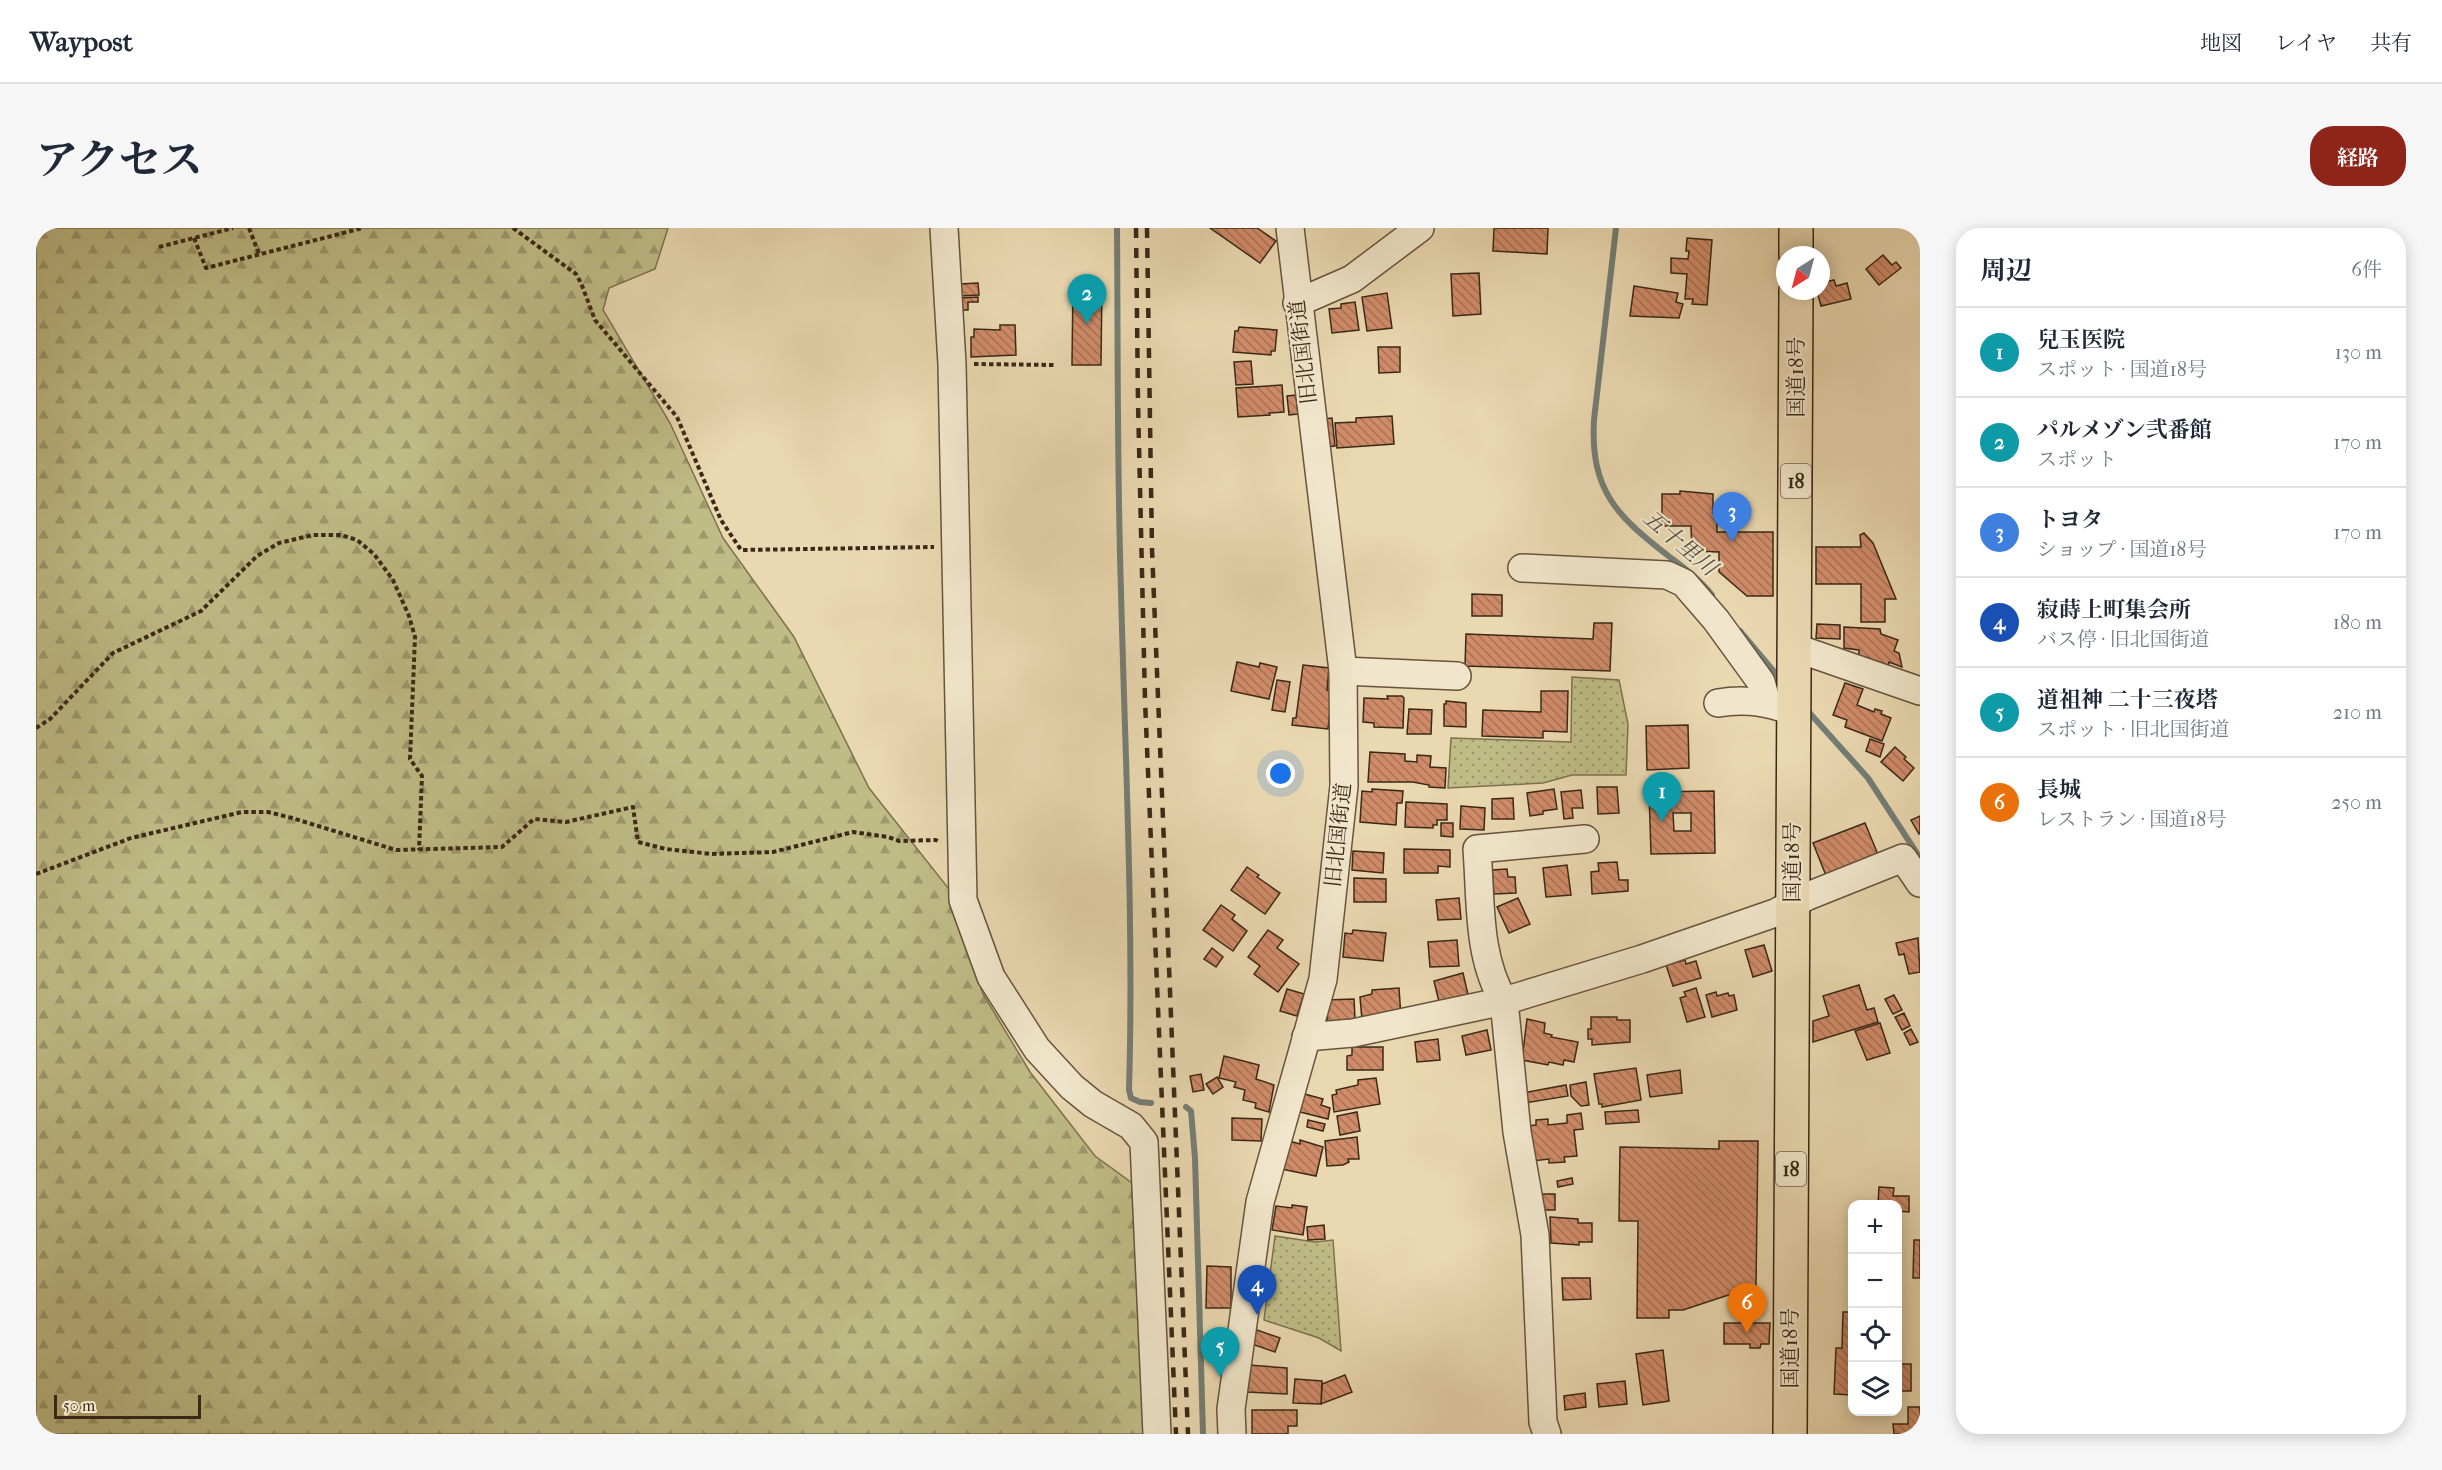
<!DOCTYPE html>
<html lang="ja">
<meta charset="utf-8">
<style>
:root{--surface:#fff;--page:#f6f6f7;--text:#1f2937;--muted:#747a83;--line:#e0e1e3;--accent:#8f2418}
body{margin:0;font-family:"IM FELL French Canon","Noto Serif JP",serif;background:var(--page);color:var(--text)}
.controls{position:absolute;right:18px;bottom:18px;display:grid;overflow:hidden;border-radius:12px;box-shadow:0 3px 15px #0003}
.controls button{width:54px;height:54px;display:grid;place-items:center;padding:0;border:0;border-bottom:2px solid var(--line);background:var(--surface);color:var(--text);font:30px sans-serif}
.compass{position:absolute;left:1740px;top:18px;width:54px;height:54px;border-radius:50%;background:var(--surface);box-shadow:0 3px 15px #0003;rotate:216deg}
.scale{position:absolute;left:18px;bottom:15px;width:147px;box-sizing:border-box;padding-left:6px;border:3px solid #3b2817;border-top:0;font-size:16px;line-height:21px;white-space:nowrap;color:#3b2817;-webkit-text-stroke:4px #f1e6cc;paint-order:stroke}
.you{position:absolute;left:1245px;top:546px;width:21px;height:21px;margin:-15px;border:4px solid #fff;border-radius:50%;background:#1a73e8;box-shadow:0 0 0 9px #1a73e833}
.badge{display:grid;place-items:center;width:39px;height:39px;border-radius:50%;background:var(--accent);color:#fff;font-size:20px;font-weight:700}
.pin{position:absolute;translate:-50% -50px;filter:drop-shadow(0 2px 3px #0008)}
.pin::after{content:'';position:absolute;top:32px;width:21px;height:18px;background:inherit;clip-path:polygon(0 0,100% 0,50% 100%)}
.list{margin:0;padding:0;list-style:none}
h2{display:flex;justify-content:space-between;align-items:center;height:78px;margin:0;padding:0 24px;font-size:26px}
h2 small{font-size:20px;font-weight:400;color:var(--muted)}
.list li{display:grid;grid-template-columns:39px 1fr auto;gap:18px;align-items:center;box-sizing:border-box;height:90px;padding:0 24px;border-top:2px solid var(--line)}
.list b{display:block;font-size:22px;white-space:nowrap}
.list p{margin:0;font-size:20px;white-space:nowrap;color:var(--muted)}
.list em{font-size:20px;font-style:normal;color:var(--muted)}
.icon{flex:none;width:33px;height:33px;fill:none;stroke:currentColor;stroke-width:2;stroke-linecap:round;stroke-linejoin:round}
.map{position:relative;flex:none;width:1884px;height:1206px;overflow:hidden;border-radius:24px}
header{display:flex;align-items:center;gap:36px;box-sizing:border-box;height:84px;padding:0 30px;background:var(--surface);border-bottom:2px solid var(--line)}
header strong{font-size:28px}
nav{display:flex;gap:33px;margin-inline-start:auto;font-size:21px}
.intro{display:flex;align-items:center;justify-content:space-between;box-sizing:border-box;height:144px;padding:0 36px}
h1{margin:0;font-size:42px}
.button{padding:15px 27px;border-radius:24px;background:var(--accent);color:#fff;font-size:21px;font-weight:700}
main{display:flex;gap:36px;padding:0 36px}
aside{flex:1;background:var(--surface);border-radius:24px;box-shadow:0 3px 15px #0003}
.map>svg:first-child{display:block}
.grass{fill:url(#grass-dots);stroke:#7d724e;stroke-width:1.5}
.forest{fill:url(#forest-firs);stroke:#7d724e;stroke-width:1.5}
.lines{fill:none;stroke-linecap:round;stroke-linejoin:round}
.stream{stroke:#757e76;stroke-width:6}
.building{fill:url(#building-back-hatch);stroke:#3b2817;stroke-width:1.5;fill-rule:evenodd}
.minor-casing{stroke:#67543d;stroke-width:30}
.highway-casing{stroke:#3b2817;stroke-width:36}
.path{stroke:#3b2817;stroke-width:4;stroke-dasharray:4.5 3;stroke-linecap:butt}
.minor{stroke:#f1e6cc;stroke-width:27}
.highway{stroke:#ead8b0;stroke-width:33}
.rail{stroke:#3b2817;stroke-width:4.5;stroke-dasharray:10 10;stroke-linecap:butt}
.labels{text-anchor:middle;dominant-baseline:central;stroke-width:4.5;stroke-linejoin:round;paint-order:stroke}
.shield{fill:#f1e6cc;stroke:#72614d;stroke-width:1.5}
.shield-label{font-size:20px;font-weight:bold;fill:#3b2817}
.street-label{font-size:21px;fill:#3b2817;stroke:#f1e6cc}
.water-label{font-size:22px;font-style:italic;fill:#534c3e;stroke:#f1e6cc}
</style>
<header>
<strong>Waypost</strong>
<nav><a>地図</a><a>レイヤ</a><a>共有</a></nav>
</header>
<div class="intro"><h1>アクセス</h1><a class="button">経路</a></div>
<main>
<div class="map">
<svg width="1884" height="1206" viewBox="0 0 1884 1206">
<defs>
<pattern id="grass-dots" width="8" height="8" patternUnits="userSpaceOnUse" patternTransform="scale(1.5)"><rect width="8" height="8" fill="#bfbc86"/><path d="M2 2h.1M6 6h.1" fill="none" stroke="#9c996d" stroke-width="1.8" stroke-linecap="round"/></pattern>
<pattern id="forest-firs" width="22" height="20" patternUnits="userSpaceOnUse" patternTransform="scale(1.5)"><rect width="22" height="20" fill="#bfbc86"/><path d="M5 1l3.5 6h-7zM16 11l3.5 6h-7z" fill="#9c996d"/></pattern>
<pattern id="building-back-hatch" width="6" height="6" patternUnits="userSpaceOnUse" patternTransform="scale(1.5)"><rect width="6" height="6" fill="#d08c69"/><path d="M-1 5l2 2M0 0l6 6M5-1l2 2" fill="none" stroke="#aa7255"/></pattern>
</defs>
<rect width="100%" height="100%" fill="#ead8b0"/>
<filter id="stains"><feTurbulence type="fractalNoise" baseFrequency=".00333" numOctaves="4"/><feColorMatrix values="0 0 0 0 .2 0 0 0 0 .09 0 0 0 0 .02 0 0 0 .5 -.17"/></filter>
<radialGradient id="worn" r=".72"><stop offset=".6" stop-color="#630" stop-opacity="0"/><stop offset="1" stop-color="#630" stop-opacity=".3"/></radialGradient>
<!-- grass -->
<g class="grass">
<polygon points="1536,449 1583,452 1592,496 1590,547 1536,547 1507,555 1412,560 1415,510 1535,514"/>
<polygon points="1239,1008 1279,1014 1297,1012 1305,1123 1283,1110 1228,1092"/>
</g>
<!-- forest -->
<polygon class="forest" points="0,0 632,0 619,41 573,60 567,82 634,195 687,310 758,409 833,560 913,661 947,766 994,844 1059,928 1096,955 1111,1206 0,1206"/>
<g class="lines">
<!-- stream -->
<g class="stream">
<path d="M1081,0C1082,121 1081,242 1085,363C1089,529 1098,695 1093,862L1095,870L1104,874L1115,875"/>
<path d="M1580,0L1558,192C1554,264 1582,289 1635,330C1650,341 1664,352 1676,367"/>
<polyline points="1704,403 1746,453"/>
<polyline points="1770,481 1832,550 1884,630"/>
<polyline points="1150,879 1155,883 1159,930 1167,1206"/>
</g>
</g>
<!-- building -->
<g class="building">
<polygon points="1174,0 1221,0 1240,13 1224,35"/>
<polygon points="1458,0 1512,0 1511,26 1457,23"/>
<polygon points="1651,10 1676,12 1671,77 1656,76 1657,71 1649,71 1651,46 1635,45 1635,30 1652,31 1653,23 1650,23"/>
<polygon points="1847,27 1856,37 1860,34 1865,40 1843,57 1830,41"/>
<polygon points="1443,45 1445,86 1417,88 1415,46"/>
<polygon points="1798,52 1800,58 1811,55 1815,71 1785,78 1781,63 1785,63 1785,55"/>
<polygon points="1037,54 1066,55 1065,137 1036,137"/>
<polygon points="942,55 943,67 924,68 924,56"/>
<polygon points="1598,58 1642,65 1640,74 1647,76 1643,90 1594,88"/>
<polygon points="1351,65 1356,100 1331,103 1326,69"/>
<polygon points="942,69 942,74 932,74 932,82 925,82 924,70"/>
<polygon points="1319,74 1323,102 1296,105 1293,81 1305,80 1305,76"/>
<polygon points="964,97 979,97 980,127 935,129 935,109 938,109 938,101 964,102"/>
<polygon points="1203,99 1241,102 1239,123 1235,123 1235,127 1197,124 1199,103 1202,103"/>
<polygon points="1342,119 1364,119 1364,144 1343,145"/>
<polygon points="1215,133 1217,156 1200,157 1198,134"/>
<polygon points="1246,157 1248,184 1233,185 1234,187 1202,189 1200,160"/>
<polygon points="1260,167 1262,186 1253,187 1251,168"/>
<polygon points="1356,188 1358,216 1301,220 1299,195 1320,194 1320,190"/>
<polygon points="1296,190 1299,218 1290,219 1288,191"/>
<polygon points="1644,263 1677,266 1677,285 1681,284 1681,304 1737,304 1737,368 1711,368 1683,344 1683,324 1656,323 1655,298 1626,298 1626,266 1644,266"/>
<polygon points="1828,305 1837,315 1860,371 1849,371 1849,394 1825,394 1825,356 1780,356 1780,319 1825,319 1824,307"/>
<polygon points="1436,366 1466,367 1466,388 1436,388"/>
<polygon points="1558,395 1576,395 1574,443 1429,438 1430,406 1557,411"/>
<polygon points="1781,396 1804,397 1804,411 1780,410"/>
<polygon points="1808,399 1844,401 1845,406 1862,412 1858,423 1863,425 1866,439 1853,434 1852,439 1832,432 1833,430 1823,429 1823,422 1808,420"/>
<polygon points="1201,434 1223,439 1224,435 1241,439 1233,471 1195,463"/>
<polygon points="1267,437 1293,440 1291,462 1296,463 1292,501 1256,497 1257,490 1260,490"/>
<polygon points="1241,452 1254,454 1249,484 1236,482"/>
<polygon points="1809,455 1827,461 1821,477 1838,484 1839,481 1846,483 1845,486 1855,490 1846,513 1809,499 1811,492 1797,487"/>
<polygon points="1505,463 1532,463 1531,504 1507,503 1507,510 1446,508 1447,482 1505,484"/>
<polygon points="1351,468 1366,468 1368,470 1367,500 1338,499 1338,495 1327,494 1328,470 1352,471"/>
<polygon points="1410,473 1430,475 1430,499 1408,498 1408,476 1410,476"/>
<polygon points="1373,481 1396,482 1395,506 1371,506"/>
<polygon points="1652,497 1653,540 1611,542 1610,498"/>
<polygon points="1834,511 1848,516 1844,529 1830,523"/>
<polygon points="1859,519 1870,529 1868,531 1878,540 1867,553 1845,534"/>
<polygon points="1334,524 1369,526 1369,533 1381,534 1381,527 1395,528 1394,539 1410,540 1409,560 1393,559 1393,557 1377,554 1332,554"/>
<polygon points="1561,559 1581,559 1583,585 1562,586"/>
<polygon points="1336,561 1367,563 1366,575 1361,575 1360,597 1324,594 1326,563 1336,564"/>
<polygon points="1518,561 1521,581 1507,583 1507,586 1494,588 1491,565"/>
<polygon points="1545,562 1547,580 1536,580 1537,590 1528,591 1525,564"/>
<path d="M1678,563L1679,625L1615,626L1613,564ZM1637,585H1655V603H1638Z"/>
<polygon points="1477,570 1478,591 1456,591 1456,571"/>
<polygon points="1370,574 1411,576 1411,592 1401,592 1401,597 1397,597 1397,600 1369,599"/>
<polygon points="1425,578 1449,580 1448,602 1424,601"/>
<polygon points="1884,588 1884,605 1883,606 1875,592"/>
<polygon points="1405,595 1417,595 1417,609 1405,608"/>
<polygon points="1829,595 1843,629 1791,650 1777,615"/>
<polygon points="1368,621 1414,622 1414,639 1402,638 1402,645 1368,645"/>
<polygon points="1317,623 1348,625 1347,645 1316,642"/>
<polygon points="1581,634 1583,652 1592,652 1592,663 1556,666 1555,644 1563,643 1562,635"/>
<polygon points="1531,637 1535,667 1510,669 1507,640"/>
<polygon points="1211,639 1223,647 1221,649 1244,665 1229,686 1195,662"/>
<polygon points="1471,641 1472,649 1479,649 1480,665 1458,666 1456,642"/>
<polygon points="1318,650 1350,651 1350,674 1318,674"/>
<polygon points="1423,670 1425,691 1402,692 1400,672"/>
<polygon points="1482,670 1494,696 1473,705 1461,679"/>
<polygon points="1185,677 1199,687 1196,691 1211,703 1197,723 1167,702"/>
<polygon points="1232,702 1247,712 1241,720 1263,736 1242,764 1218,746 1224,738 1212,729"/>
<polygon points="1317,702 1350,705 1347,733 1307,729 1309,705 1316,706"/>
<polygon points="1882,710 1884,744 1873,746 1868,726 1863,727 1860,715"/>
<polygon points="1421,712 1423,738 1394,739 1392,714"/>
<polygon points="1728,717 1736,743 1717,749 1709,722"/>
<polygon points="1176,720 1187,729 1180,739 1168,731"/>
<polygon points="1649,732 1650,736 1660,733 1665,750 1637,758 1630,737"/>
<polygon points="1427,745 1433,771 1404,778 1398,753"/>
<polygon points="1823,757 1831,782 1838,780 1842,794 1777,814 1777,793 1793,788 1787,768"/>
<polygon points="1363,760 1365,789 1326,792 1324,769 1336,766 1336,762"/>
<polygon points="1660,760 1669,789 1651,794 1644,770 1650,768 1648,764"/>
<polygon points="1251,761 1268,766 1261,788 1244,783"/>
<polygon points="1680,764 1681,768 1692,765 1693,768 1698,767 1701,782 1676,789 1670,767"/>
<polygon points="1858,767 1866,782 1857,786 1849,771"/>
<polygon points="1318,771 1319,791 1309,792 1309,795 1292,796 1290,772"/>
<polygon points="1868,785 1874,798 1866,802 1859,789"/>
<polygon points="1555,789 1581,789 1581,792 1594,792 1594,814 1556,817 1556,811 1552,811 1552,801 1555,801"/>
<polygon points="1491,791 1509,795 1508,805 1516,807 1515,809 1542,814 1538,834 1528,832 1527,837 1513,834 1512,837 1486,832"/>
<polygon points="1844,795 1854,825 1831,832 1819,803"/>
<polygon points="1875,801 1882,814 1874,817 1868,805"/>
<polygon points="1451,802 1455,822 1430,827 1426,808"/>
<polygon points="1402,811 1404,832 1381,834 1379,814"/>
<polygon points="1316,819 1347,819 1347,842 1311,842 1311,828 1316,827"/>
<polygon points="1188,828 1223,837 1220,851 1238,857 1233,884 1219,880 1220,875 1207,872 1209,862 1198,859 1200,854 1183,850"/>
<polygon points="1600,840 1605,872 1566,879 1566,876 1563,876 1558,846"/>
<polygon points="1644,842 1646,865 1614,869 1611,847"/>
<polygon points="1165,846 1168,862 1157,864 1154,848"/>
<polygon points="1181,849 1187,859 1177,866 1170,856"/>
<polygon points="1340,850 1344,876 1298,884 1296,867 1301,866 1300,862 1322,857 1322,852"/>
<polygon points="1550,854 1553,877 1545,878 1535,868 1534,857"/>
<polygon points="1530,857 1532,868 1489,875 1487,865"/>
<polygon points="1265,865 1287,871 1285,877 1294,880 1292,891 1260,883"/>
<polygon points="1602,882 1603,894 1570,896 1569,884"/>
<polygon points="1321,884 1324,903 1304,907 1301,888"/>
<polygon points="1545,885 1547,901 1538,902 1541,928 1528,929 1529,934 1513,935 1513,931 1496,933 1492,898 1500,897 1500,892 1512,891 1512,897 1531,895 1531,887"/>
<polygon points="1196,890 1226,891 1225,913 1196,912"/>
<polygon points="1272,892 1289,896 1287,903 1271,899"/>
<polygon points="1321,909 1323,931 1312,931 1313,934 1307,937 1291,938 1289,913"/>
<polygon points="1264,912 1287,919 1280,948 1245,941 1253,913 1264,916"/>
<polygon points="1683,913 1722,913 1720,1058 1647,1082 1633,1082 1633,1090 1601,1090 1602,993 1583,993 1584,919 1683,921"/>
<polygon points="1536,950 1537,956 1522,959 1521,953"/>
<polygon points="1843,959 1858,960 1857,968 1873,968 1873,984 1862,983 1862,976 1842,976"/>
<polygon points="1506,966 1519,966 1519,982 1507,982"/>
<polygon points="1256,977 1271,979 1267,1007 1236,1002 1240,978 1256,980"/>
<polygon points="1514,989 1542,991 1542,995 1556,995 1556,1014 1543,1014 1543,1017 1515,1015"/>
<polygon points="1288,997 1289,1011 1272,1012 1271,999"/>
<polygon points="1878,1012 1884,1012 1884,1050 1877,1050"/>
<polygon points="1171,1038 1195,1039 1195,1080 1170,1080"/>
<polygon points="1526,1050 1554,1050 1555,1071 1527,1072"/>
<polygon points="1807,1084 1816,1084 1816,1167 1798,1166 1800,1120 1806,1120"/>
<polygon points="1688,1095 1734,1095 1733,1116 1725,1116 1724,1120 1714,1120 1714,1116 1688,1116"/>
<polygon points="1218,1101 1244,1110 1239,1124 1213,1115"/>
<polygon points="1627,1122 1633,1173 1607,1177 1600,1126"/>
<rect x="1862" y="1136" width="13" height="27"/>
<polygon points="1213,1137 1251,1140 1251,1166 1211,1164"/>
<polygon points="1309,1147 1316,1164 1285,1176 1286,1156"/>
<polygon points="1259,1151 1286,1153 1285,1176 1257,1175"/>
<polygon points="1589,1153 1591,1176 1563,1179 1561,1156"/>
<polygon points="1549,1165 1550,1179 1529,1182 1528,1168"/>
<polygon points="1872,1179 1884,1179 1884,1206 1858,1206 1857,1196 1872,1196"/>
<polygon points="1216,1182 1261,1182 1261,1198 1252,1198 1252,1206 1216,1206"/>
</g>
<g class="lines">
<defs>
<g id="minor">
<polyline points="908,0 916,136 927,672 955,749 1001,821 1036,859 1057,876 1095,898 1108,914 1121,1206"/>
<polyline points="1261,75 1316,51 1384,0"/>
<polyline points="1486,340 1631,347 1648,355 1680,392 1725,454 1731,475"/>
<polyline points="1760,420 1884,463"/>
<polyline points="1307,443 1421,448"/>
<path d="M1682,475C1705,471 1724,473 1747,480"/>
<polyline points="1270,809 1317,805 1468,773 1606,731 1739,685 1772,668 1867,630 1884,655"/>
<polyline points="1196,1206 1195,1181 1224,974 1287,751 1308,558 1307,443 1254,0"/>
<path d="M1511,1206L1507,1194L1499,1007L1481,904L1468,773C1441,730 1445,671 1441,621L1549,611"/>
</g>
<g id="highway">
<polyline points="1760,27 1760,0"/>
<polyline points="1754,1206 1760,63"/>
</g>
</defs>
<!-- minor casing -->
<use href="#minor" class="minor-casing"/>
<!-- highway casing -->
<use href="#highway" class="highway-casing"/>
<!-- path -->
<g class="path">
<polyline points="213,0 223,26"/>
<polyline points="477,0 540,46 545,55 559,92 641,189 685,292 705,322 898,319"/>
<polyline points="158,10 170,40 327,0"/>
<polyline points="123,19 197,0"/>
<polyline points="938,136 1020,137"/>
<polyline points="0,500 14,491 77,425 165,383 221,328 243,315 277,307 305,307 321,312 338,326 357,352 373,388 379,409 374,531 386,548 383,622"/>
<polyline points="0,646 95,610 206,584 232,584 256,590 360,622 466,619 498,591 530,594 597,579 602,614 630,621 676,626 737,624 817,604 852,609 863,613 900,612 904,615"/>
</g>
<!-- minor -->
<use href="#minor" class="minor"/>
<!-- highway -->
<use href="#highway" class="highway"/>
<!-- rail -->
<g class="rail">
<polyline points="1100,0 1102,174 1109,472 1140,1206"/>
<polyline points="1111,0 1116,321 1152,1206"/>
</g>
</g>
<g class="labels">
<!-- shield labels -->
<g class="shield">
<rect x="1745" y="236" width="30" height="34" rx="4.5"/>
<rect x="1740" y="924" width="30" height="34" rx="4.5"/>
</g>
<g class="shield-label">
<text x="1760" y="253">18</text>
<text x="1755" y="941">18</text>
</g>
<!-- street labels -->
<g class="street-label">
<text transform="translate(1267 124) rotate(-97)">旧北国街道</text>
<text transform="translate(1760 149) rotate(-90)">国道18号</text>
<text transform="translate(1302 607) rotate(-84)">旧北国街道</text>
<text transform="translate(1756 634) rotate(-90)">国道18号</text>
<text transform="translate(1754 1120) rotate(-90)">国道18号</text>
</g>
<!-- water labels -->
<g class="water-label">
<text transform="translate(1644 315) rotate(40)">五十里川</text>
</g>
</g>
<rect width="100%" height="100%" filter="url(#stains)"/>
<rect width="100%" height="100%" fill="url(#worn)"/>
</svg>
<div class="controls">
<button>+</button>
<button>−</button>
<button><svg class="icon" aria-label="locate" viewBox="0 0 24 24"><circle cx="12" cy="12" r="6"/><path d="M12 2v4M12 18v4M2 12h4M18 12h4"/></svg></button>
<button><svg class="icon" aria-label="layers" viewBox="0 0 24 24"><path d="M12 4l9 5-9 5-9-5zM3 14l9 5 9-5"/></svg></button>
</div>
<svg class="compass" viewBox="-18 -18 36 36"><path d="M0-13l5 13h-10z" fill="#e53935"/><path d="M0 13l5-13h-10z" fill="#747a83"/></svg>
<div class="scale">50 m</div>
<div class="you"></div>
<div class="pin badge" style="left:1626px;top:594px;background:#0f9aa8">1</div>
<div class="pin badge" style="left:1051px;top:96px;background:#0f9aa8">2</div>
<div class="pin badge" style="left:1696px;top:314px;background:#3f7fe0">3</div>
<div class="pin badge" style="left:1221px;top:1087px;background:#1a4fb4">4</div>
<div class="pin badge" style="left:1184px;top:1149px;background:#0f9aa8">5</div>
<div class="pin badge" style="left:1711px;top:1105px;background:#e8710a">6</div>
</div>
<aside>
<h2>周辺<small>6件</small></h2>
<ul class="list">
<li><span class="badge" style="background:#0f9aa8">1</span><div><b>兒玉医院</b><p>スポット · 国道18号</p></div><em>130 m</em></li>
<li><span class="badge" style="background:#0f9aa8">2</span><div><b>パルメゾン弐番館</b><p>スポット</p></div><em>170 m</em></li>
<li><span class="badge" style="background:#3f7fe0">3</span><div><b>トヨタ</b><p>ショップ · 国道18号</p></div><em>170 m</em></li>
<li><span class="badge" style="background:#1a4fb4">4</span><div><b>寂蒔上町集会所</b><p>バス停 · 旧北国街道</p></div><em>180 m</em></li>
<li><span class="badge" style="background:#0f9aa8">5</span><div><b>道祖神 二十三夜塔</b><p>スポット · 旧北国街道</p></div><em>210 m</em></li>
<li><span class="badge" style="background:#e8710a">6</span><div><b>長城</b><p>レストラン · 国道18号</p></div><em>250 m</em></li>
</ul>
</aside>
</main>
